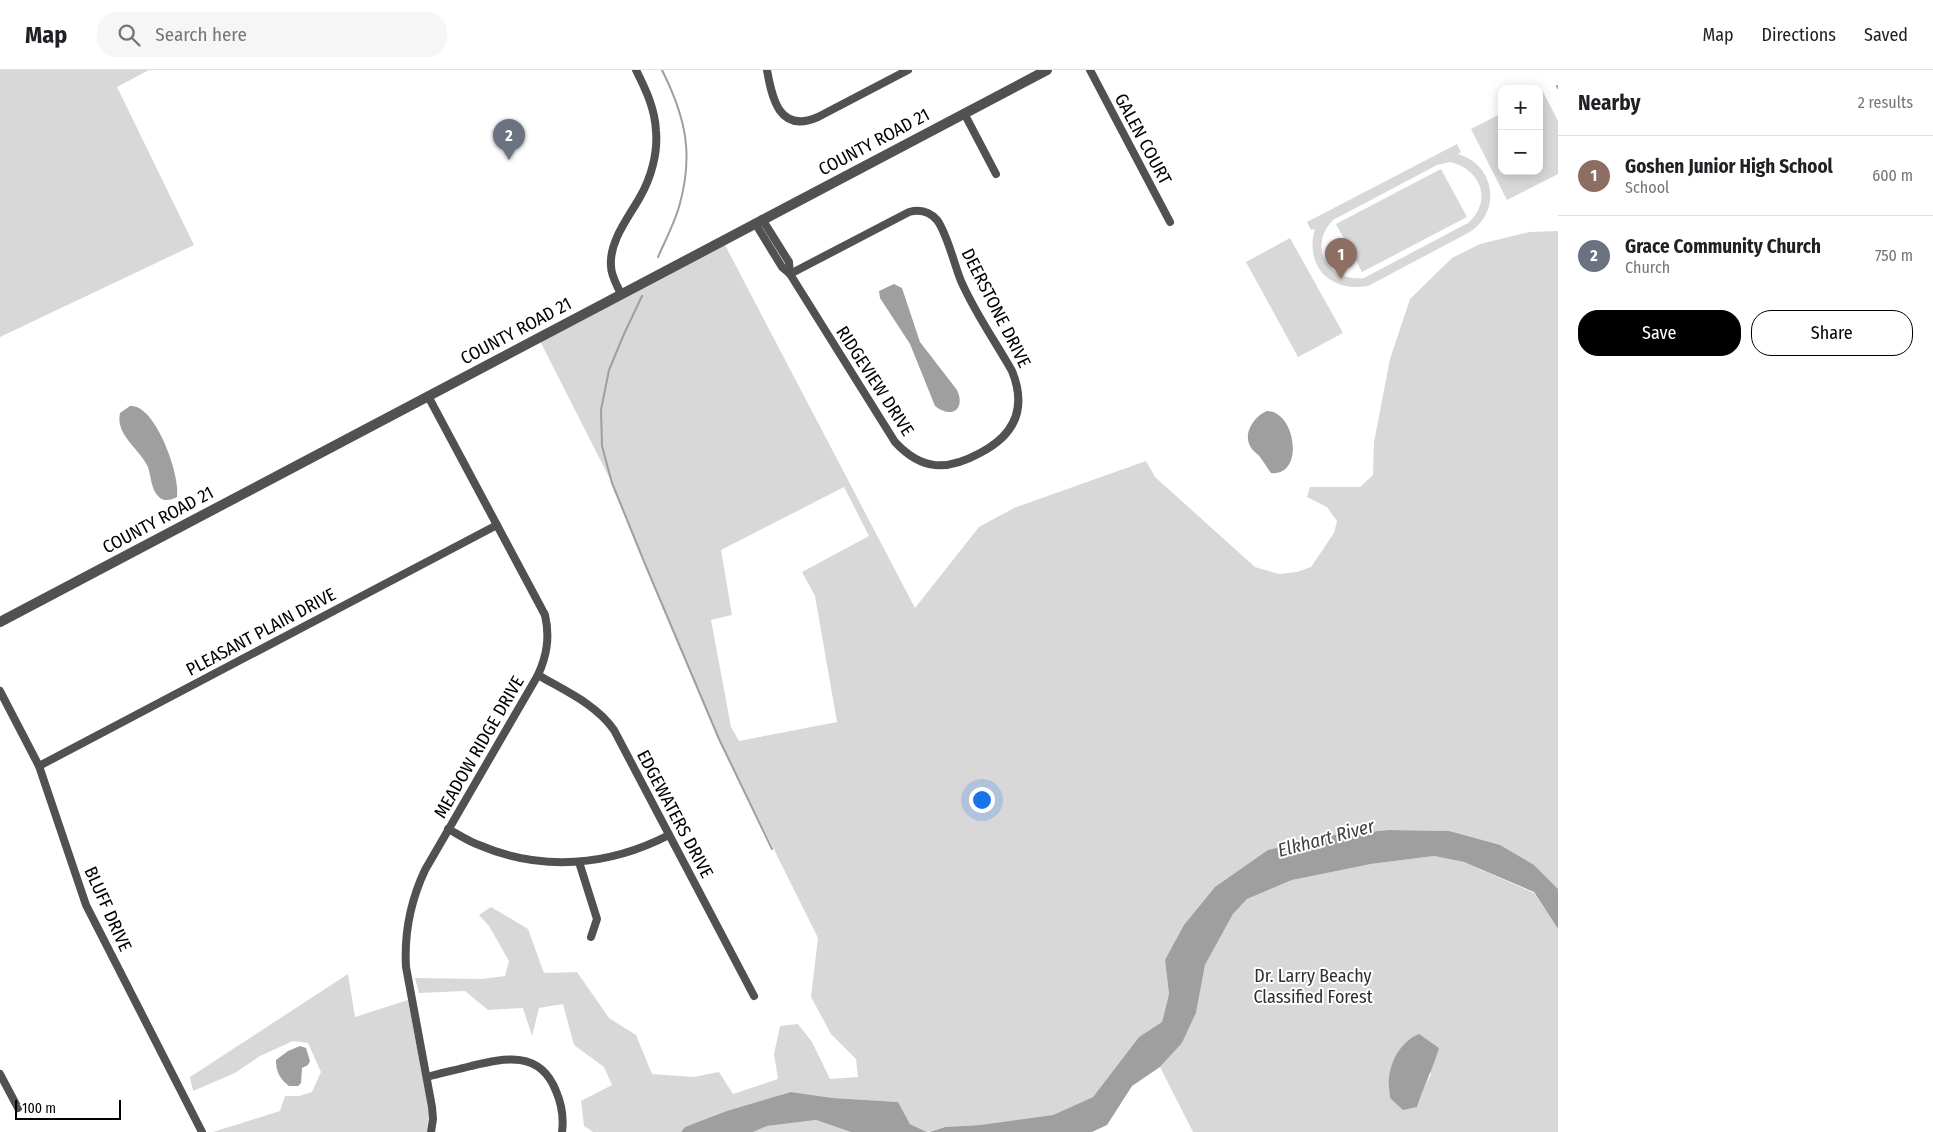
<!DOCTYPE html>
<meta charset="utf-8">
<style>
:root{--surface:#fff;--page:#f6f6f6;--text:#202124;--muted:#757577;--line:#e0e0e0;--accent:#000}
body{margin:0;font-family:"Fira Sans Condensed",sans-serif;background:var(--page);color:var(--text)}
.controls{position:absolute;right:15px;top:15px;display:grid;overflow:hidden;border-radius:10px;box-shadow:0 2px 12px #0003}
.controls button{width:45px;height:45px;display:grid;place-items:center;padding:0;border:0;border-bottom:1px solid var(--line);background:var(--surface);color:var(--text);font:25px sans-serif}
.scale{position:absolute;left:15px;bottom:12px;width:106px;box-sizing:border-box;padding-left:5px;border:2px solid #000;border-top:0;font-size:14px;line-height:18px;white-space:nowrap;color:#000;-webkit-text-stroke:4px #fff;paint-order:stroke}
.you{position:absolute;left:981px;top:729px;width:18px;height:18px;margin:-12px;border:4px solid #fff;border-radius:50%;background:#1a73e8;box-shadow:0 0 0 8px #1a73e833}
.badge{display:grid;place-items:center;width:32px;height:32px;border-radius:50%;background:var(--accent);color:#fff;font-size:16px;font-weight:700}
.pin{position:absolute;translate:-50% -41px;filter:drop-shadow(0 1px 2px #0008)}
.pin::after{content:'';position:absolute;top:26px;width:18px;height:15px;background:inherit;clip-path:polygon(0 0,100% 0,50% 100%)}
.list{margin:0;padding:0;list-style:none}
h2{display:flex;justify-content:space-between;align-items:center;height:65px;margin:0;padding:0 20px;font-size:21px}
h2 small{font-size:16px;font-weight:400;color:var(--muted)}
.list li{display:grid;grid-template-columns:32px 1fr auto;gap:15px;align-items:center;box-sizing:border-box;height:80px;padding:0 20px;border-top:1px solid var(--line)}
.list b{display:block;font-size:19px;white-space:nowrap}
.list p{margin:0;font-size:16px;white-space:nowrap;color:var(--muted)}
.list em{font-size:16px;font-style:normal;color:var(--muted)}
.actions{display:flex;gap:10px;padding:15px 20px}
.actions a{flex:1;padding:11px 0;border:1px solid var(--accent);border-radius:20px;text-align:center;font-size:18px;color:var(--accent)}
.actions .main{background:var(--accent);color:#fff}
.icon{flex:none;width:28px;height:28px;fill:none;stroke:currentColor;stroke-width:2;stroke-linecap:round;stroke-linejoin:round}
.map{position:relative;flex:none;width:1558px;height:1062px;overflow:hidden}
header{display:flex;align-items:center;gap:30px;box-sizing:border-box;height:70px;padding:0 25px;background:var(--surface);border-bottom:1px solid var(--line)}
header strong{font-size:24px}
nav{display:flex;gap:28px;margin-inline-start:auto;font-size:18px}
.search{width:350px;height:45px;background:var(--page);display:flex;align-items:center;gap:12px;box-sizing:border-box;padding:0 18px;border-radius:20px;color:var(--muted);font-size:19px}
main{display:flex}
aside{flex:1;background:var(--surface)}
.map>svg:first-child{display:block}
.green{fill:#d8d8d8;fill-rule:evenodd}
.water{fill:#9f9f9f}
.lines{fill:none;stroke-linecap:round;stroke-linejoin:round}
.stream{stroke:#9f9f9f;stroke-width:2}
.minor{stroke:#515151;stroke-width:8}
.tertiary{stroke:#515151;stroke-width:10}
.labels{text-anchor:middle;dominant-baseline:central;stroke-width:4;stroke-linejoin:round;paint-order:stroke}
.street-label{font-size:18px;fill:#000;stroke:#fff}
.park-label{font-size:18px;fill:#2f2f2f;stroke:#fff}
.water-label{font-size:19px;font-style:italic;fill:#404040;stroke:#fff}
</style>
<header>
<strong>Map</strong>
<div class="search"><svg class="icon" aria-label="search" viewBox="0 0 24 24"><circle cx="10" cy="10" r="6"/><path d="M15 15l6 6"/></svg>Search here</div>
<nav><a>Map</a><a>Directions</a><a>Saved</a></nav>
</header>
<main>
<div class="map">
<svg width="1558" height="1062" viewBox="0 0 1558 1062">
<rect width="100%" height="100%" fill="#fff"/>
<!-- green -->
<g class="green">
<polygon points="0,0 149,0 117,17 194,175 0,267"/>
<polygon points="1543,22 1558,51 1558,104 1507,130 1471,59 1502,43 1502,101 1539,101 1539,24"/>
<path d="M1457,74L1461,82L1458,84C1496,95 1502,143 1468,163L1368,216C1331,223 1304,196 1315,159L1311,160L1307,152ZM1450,92C1481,99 1493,131 1468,153L1364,208C1328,212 1307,177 1333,150L1437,95Z"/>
<polygon points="1441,99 1467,147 1362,202 1336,154"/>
<path d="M1558,161V819L1534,795L1449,761L1389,760L1325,766L1269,780L1165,890L1169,924L1162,952L1139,967L1093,1027L1053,1045L980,1055L945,1057L927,1062L910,1054L898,1032L833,1028L791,1022L685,1057L681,1062H593L584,1056L581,1031L612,1015L604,997L574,975L563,934L539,938L532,966L523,938L488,940L465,921L419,923L415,908L482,909L505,906L509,891L489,856L479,845L491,837L528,859L544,903L577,902L609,948L636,965L652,1004L694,1007L719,1002L733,1024L778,1009L774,984L780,956L798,954L812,972L830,1009L858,1007L856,989L831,964L811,927L818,868L719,669L612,413L540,271L725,175L915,538L979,457L1014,438L1146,391L1155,407L1255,497L1279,504L1297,502L1311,497L1334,463L1337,451L1327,437L1307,427L1310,417H1360L1373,405L1374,372L1390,289L1410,229L1452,188L1480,174L1529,162ZM844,417L869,466L802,502L815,526L837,652L739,671L731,657L711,550L732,545L721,480Z"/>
<polygon points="1290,168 1343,263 1298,287 1246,192"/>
<path d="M1434,786L1464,792L1534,823L1558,859V1062H1193L1160,997L1182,973L1196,943L1205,895L1233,844L1247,829L1292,810L1371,794ZM1419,964L1431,1005L1422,1020L1417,1037Z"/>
<polygon points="348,904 355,947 408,930 429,1042 427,1062 213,1062 280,1041 285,1026 299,1026 312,1022 321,1002 308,973 293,971 260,986 235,1003 193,1021 190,1007"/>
<polygon points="816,1050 851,1062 753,1062 767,1056"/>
</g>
<!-- water -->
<g class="water">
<path d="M894,214L902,218L920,272L957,320C966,340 951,349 935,336L910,274L880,228L879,221Z"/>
<path d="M130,336C155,333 181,406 177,427C171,430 164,432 159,427C151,420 151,406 148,397C140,379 115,365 120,343Z"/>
<path d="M1267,341C1296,341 1305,407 1271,403C1267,398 1264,392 1260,387C1258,384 1254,382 1252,379C1241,365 1254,346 1267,341Z"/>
<polygon points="1389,760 1449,761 1500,775 1534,795 1558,819 1558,859 1534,822 1464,792 1434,786 1371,794 1292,810 1247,829 1233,844 1205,895 1196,943 1182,973 1160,997 1132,1016 1107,1055 1092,1062 929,1062 945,1057 980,1055 1053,1045 1093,1027 1139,967 1162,952 1169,924 1165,890 1184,855 1215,817 1268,780 1325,766"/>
<path d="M1419,964L1439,978C1433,999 1423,1017 1417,1037L1403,1040L1390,1028C1390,1022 1388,1014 1389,1008C1391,989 1402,971 1419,964Z"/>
<path d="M300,976L306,978L310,991L308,995L302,998L301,1013L298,1016H289C280,1009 276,1002 276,990L288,981Z"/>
<polygon points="791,1022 833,1028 898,1032 910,1054 927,1062 851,1062 816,1050 767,1056 753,1062 681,1062 685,1057 727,1041"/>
</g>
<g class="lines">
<!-- stream -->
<g class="stream">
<polyline points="1557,16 1558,18"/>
<path d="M658,187C665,171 674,154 679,137C694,85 686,48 662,0"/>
<polyline points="642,226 624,264 609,300 601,340 602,376 612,413 645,494 719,669 772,779"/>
</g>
<!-- minor -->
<g class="minor">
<path d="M767,0C772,28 779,64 818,47L908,0"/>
<polyline points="1090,0 1170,152"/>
<polyline points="964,43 996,104"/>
<polyline points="762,149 789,192 790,204"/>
<path d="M755,153L782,197L790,204L895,372C922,401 947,401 980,383C1015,365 1027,338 1012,301C995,271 975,243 961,211C954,194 947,163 937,150C930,142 920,139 909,142L790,204"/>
<path d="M621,224C617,215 611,206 611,196C609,171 629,147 640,127C651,108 658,83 656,61C655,39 646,20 636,0"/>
<path d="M428,326L545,545C550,567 547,585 538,605L425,800C410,832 404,862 406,897L432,1037L433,1049L431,1062"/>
<path d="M538,605C565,621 596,634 614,660L754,926"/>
<polyline points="0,621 39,696 86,835 202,1062"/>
<polyline points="39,696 497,455"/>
<path d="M448,759C458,764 468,771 479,775C542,802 609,796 669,765"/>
<polyline points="579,792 597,849 591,867"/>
<polyline points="0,1004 18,1038"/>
<path d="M427,1007C441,1003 456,1000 471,996C505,988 540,980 556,1021C562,1035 564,1047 562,1062"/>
</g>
<!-- tertiary -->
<polyline class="tertiary" points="0,552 1047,0"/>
</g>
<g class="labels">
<!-- street labels -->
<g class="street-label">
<text transform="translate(1143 69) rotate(62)">GALEN COURT</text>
<text transform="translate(874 72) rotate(-28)">COUNTY ROAD 21</text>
<text transform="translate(996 238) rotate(63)">DEERSTONE DRIVE</text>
<text transform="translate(516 261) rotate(-28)">COUNTY ROAD 21</text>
<text transform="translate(875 311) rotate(57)">RIDGEVIEW DRIVE</text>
<text transform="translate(158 450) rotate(-28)">COUNTY ROAD 21</text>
<text transform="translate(261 562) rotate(-28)">PLEASANT PLAIN DRIVE</text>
<text transform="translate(479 677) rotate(-60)">MEADOW RIDGE DRIVE</text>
<text transform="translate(675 744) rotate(62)">EDGEWATERS DRIVE</text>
<text transform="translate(108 839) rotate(66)">BLUFF DRIVE</text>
</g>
<!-- park labels -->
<g class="park-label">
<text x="1313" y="906">Dr. Larry Beachy<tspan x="1313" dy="21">Classified Forest</tspan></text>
</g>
<!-- water labels -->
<g class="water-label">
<text transform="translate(1326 768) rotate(-15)">Elkhart River</text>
</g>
</g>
</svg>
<div class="controls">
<button>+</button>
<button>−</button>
</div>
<div class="scale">100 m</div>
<div class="you"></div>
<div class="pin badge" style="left:1341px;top:209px;background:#8d6e63">1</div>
<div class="pin badge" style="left:509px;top:90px;background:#6b7280">2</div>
</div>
<aside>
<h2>Nearby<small>2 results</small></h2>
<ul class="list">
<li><span class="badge" style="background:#8d6e63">1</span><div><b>Goshen Junior High School</b><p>School</p></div><em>600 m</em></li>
<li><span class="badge" style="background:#6b7280">2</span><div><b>Grace Community Church</b><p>Church</p></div><em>750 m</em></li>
</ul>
<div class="actions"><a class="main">Save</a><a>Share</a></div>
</aside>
</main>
